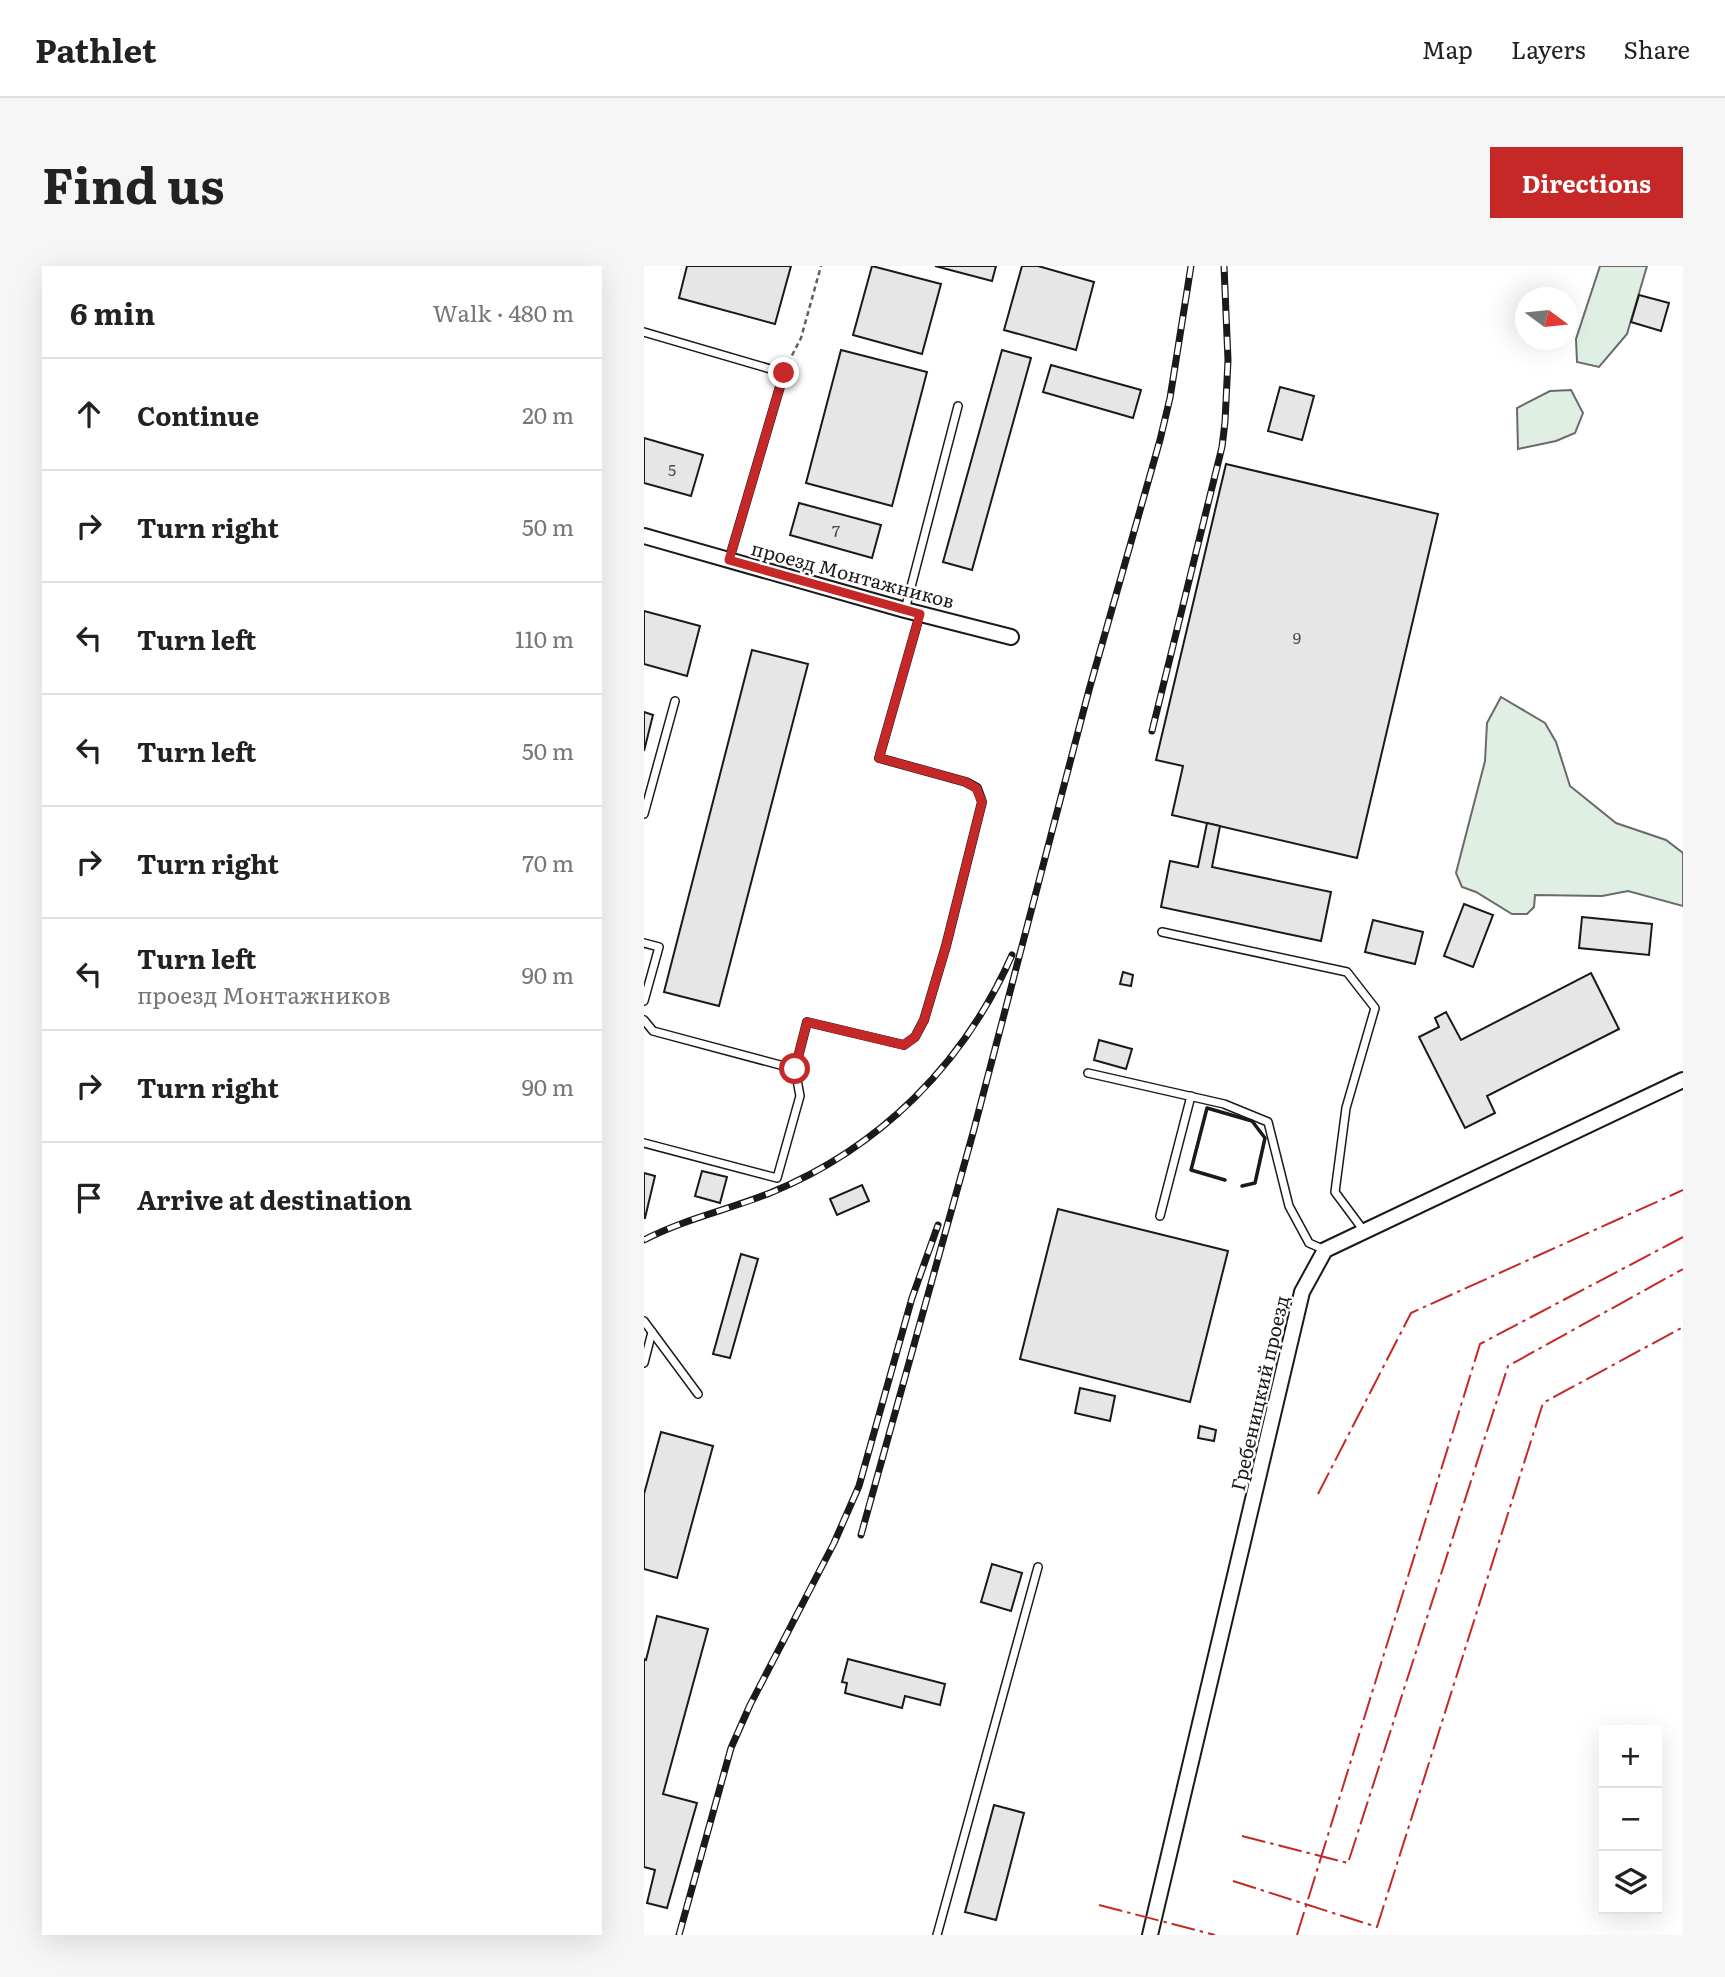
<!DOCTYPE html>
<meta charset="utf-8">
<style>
:root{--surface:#fff;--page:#f6f6f6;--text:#222;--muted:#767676;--line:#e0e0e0;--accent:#c62828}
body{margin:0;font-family:Literata,serif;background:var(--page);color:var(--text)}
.controls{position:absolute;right:21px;bottom:21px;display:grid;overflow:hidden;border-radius:0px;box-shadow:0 7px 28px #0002}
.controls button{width:63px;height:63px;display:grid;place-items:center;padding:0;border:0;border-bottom:2px solid var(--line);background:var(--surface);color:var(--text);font:35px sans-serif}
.compass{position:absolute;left:871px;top:21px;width:63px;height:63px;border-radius:50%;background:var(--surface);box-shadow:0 7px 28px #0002;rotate:105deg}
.stop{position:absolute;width:21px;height:21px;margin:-16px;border:5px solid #c62828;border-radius:50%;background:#fff}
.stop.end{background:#c62828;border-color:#fff;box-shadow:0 2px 7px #0008}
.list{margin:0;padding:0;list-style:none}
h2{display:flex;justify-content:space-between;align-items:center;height:91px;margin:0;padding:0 28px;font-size:30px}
h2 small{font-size:23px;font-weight:400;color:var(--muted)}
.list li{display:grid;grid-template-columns:46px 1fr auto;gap:21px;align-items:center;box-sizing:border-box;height:112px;padding:0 28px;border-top:2px solid var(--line)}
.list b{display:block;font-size:26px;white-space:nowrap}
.list p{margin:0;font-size:23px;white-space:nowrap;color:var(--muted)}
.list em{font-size:23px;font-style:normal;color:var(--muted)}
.icon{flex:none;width:38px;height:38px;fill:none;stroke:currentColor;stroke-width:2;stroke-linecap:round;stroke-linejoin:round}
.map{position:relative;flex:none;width:1039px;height:1669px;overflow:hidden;border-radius:0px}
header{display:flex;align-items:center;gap:42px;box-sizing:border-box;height:98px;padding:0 35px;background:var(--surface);border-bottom:2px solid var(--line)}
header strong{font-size:33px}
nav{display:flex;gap:38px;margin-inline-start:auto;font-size:24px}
.intro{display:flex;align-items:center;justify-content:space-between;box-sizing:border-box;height:168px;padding:0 42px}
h1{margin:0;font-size:49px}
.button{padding:18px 32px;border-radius:0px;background:var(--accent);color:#fff;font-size:24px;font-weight:700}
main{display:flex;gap:42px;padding:0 42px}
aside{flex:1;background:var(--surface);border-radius:0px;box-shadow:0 7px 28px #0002}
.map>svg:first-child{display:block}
.green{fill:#e0efe3;stroke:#6a6a6a;stroke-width:2}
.building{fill:#e6e6e6;stroke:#1a1a1a;stroke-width:2}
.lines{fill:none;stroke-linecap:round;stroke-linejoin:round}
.lane-casing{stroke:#1a1a1a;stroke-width:10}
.street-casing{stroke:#1a1a1a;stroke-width:18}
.path{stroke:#5f5f5f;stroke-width:2.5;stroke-dasharray:5 3.5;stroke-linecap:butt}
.lane{stroke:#fff;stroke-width:7}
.street{stroke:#fff;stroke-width:14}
.rail-casing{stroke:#1a1a1a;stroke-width:7}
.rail{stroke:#fff;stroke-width:4.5;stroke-dasharray:13;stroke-linecap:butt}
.wall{stroke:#1a1a1a;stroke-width:3.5}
.power{stroke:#c62828;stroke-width:2;stroke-dasharray:24 5 3.5 5;stroke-linecap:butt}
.route{stroke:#c62828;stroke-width:9}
.labels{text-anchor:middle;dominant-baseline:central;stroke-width:5;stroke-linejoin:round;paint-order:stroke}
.number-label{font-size:16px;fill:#4d4d4d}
.street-label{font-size:19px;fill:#1a1a1a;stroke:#fff}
</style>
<header>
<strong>Pathlet</strong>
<nav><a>Map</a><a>Layers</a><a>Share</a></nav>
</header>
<div class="intro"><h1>Find us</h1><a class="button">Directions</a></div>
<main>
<aside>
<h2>6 min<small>Walk · 480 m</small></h2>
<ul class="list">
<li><svg class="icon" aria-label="ahead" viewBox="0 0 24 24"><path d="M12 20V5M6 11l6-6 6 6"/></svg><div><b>Continue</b></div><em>20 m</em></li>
<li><svg class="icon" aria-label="right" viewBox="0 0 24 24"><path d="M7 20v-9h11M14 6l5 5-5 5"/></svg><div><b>Turn right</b></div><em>50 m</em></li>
<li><svg class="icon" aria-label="left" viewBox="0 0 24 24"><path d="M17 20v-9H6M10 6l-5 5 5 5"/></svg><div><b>Turn left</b></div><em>110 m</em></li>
<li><svg class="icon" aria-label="left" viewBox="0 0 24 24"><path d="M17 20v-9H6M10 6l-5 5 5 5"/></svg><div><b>Turn left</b></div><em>50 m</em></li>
<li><svg class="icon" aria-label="right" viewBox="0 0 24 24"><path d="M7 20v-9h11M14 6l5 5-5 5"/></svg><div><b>Turn right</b></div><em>70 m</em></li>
<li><svg class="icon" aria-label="left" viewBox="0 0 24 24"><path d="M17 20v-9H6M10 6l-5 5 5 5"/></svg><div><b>Turn left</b><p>проезд Монтажников</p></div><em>90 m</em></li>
<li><svg class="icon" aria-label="right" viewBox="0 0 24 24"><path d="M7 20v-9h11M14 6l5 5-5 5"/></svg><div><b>Turn right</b></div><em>90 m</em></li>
<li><svg class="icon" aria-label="arrive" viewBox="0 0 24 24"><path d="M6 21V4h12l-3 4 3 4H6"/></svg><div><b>Arrive at destination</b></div></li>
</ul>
</aside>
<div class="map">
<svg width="1039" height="1669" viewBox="0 0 1039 1669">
<rect width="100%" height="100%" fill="#fff"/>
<!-- green -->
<g class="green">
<polygon points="956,0 1003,0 983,68 955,101 933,96 932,73"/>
<polygon points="927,124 939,147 931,167 912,175 874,183 873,142 906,125"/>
<polygon points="857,431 901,457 912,476 926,520 972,557 1022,574 1039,587 1039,640 984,625 958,630 891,629 890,641 883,648 868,648 832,626 818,621 812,607 841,495 843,457"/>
</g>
<!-- building -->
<g class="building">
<polygon points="43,0 147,0 131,58 35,32"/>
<polygon points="228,0 297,18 278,88 209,69"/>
<polygon points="291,0 352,0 348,15"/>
<polygon points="378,0 394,0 450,16 432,84 360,64"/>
<polygon points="995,29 1025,37 1017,65 987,56"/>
<polygon points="197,84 283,106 248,240 162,217"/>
<polygon points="358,84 387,92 328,304 299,296"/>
<polygon points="407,99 497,124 489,152 399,126"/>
<polygon points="636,121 670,130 658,174 624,165"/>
<polygon points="0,172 59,189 47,230 0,217"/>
<polygon points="582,198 794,248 713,592 528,549 539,500 512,494"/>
<polygon points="155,237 237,259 228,292 146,269"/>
<polygon points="0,345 56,360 43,410 0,398"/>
<polygon points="108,384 164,398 75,740 20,726"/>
<polygon points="0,446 9,449 0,485"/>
<polygon points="563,557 576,560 568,601 687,626 677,675 517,641 526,595 554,601"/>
<polygon points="820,638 849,649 829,701 800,690"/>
<polygon points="938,651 1008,658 1005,689 935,682"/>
<polygon points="729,654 779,666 771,698 721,686"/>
<polygon points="479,706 489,709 487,720 476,718"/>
<polygon points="947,707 975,763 843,830 851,847 821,862 775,771 795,761 791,752 802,746 817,774"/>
<polygon points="455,774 488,783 482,803 450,794"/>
<polygon points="58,905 83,911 76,937 51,930"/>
<polygon points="0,907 11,910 1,952 0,952"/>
<polygon points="218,919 225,935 193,949 186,933"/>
<polygon points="414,943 584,985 546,1136 376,1093"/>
<polygon points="97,988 114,993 86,1092 69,1088"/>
<polygon points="436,1122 471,1130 466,1155 431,1147"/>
<polygon points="556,1160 572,1164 570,1175 554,1172"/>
<polygon points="17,1166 69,1180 33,1312 0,1303 0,1228"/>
<polygon points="348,1298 378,1307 367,1345 337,1336"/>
<polygon points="13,1350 64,1363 19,1528 53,1537 23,1642 3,1637 11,1604 0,1601 0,1393 2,1394"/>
<polygon points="204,1393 301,1418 296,1439 261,1430 258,1442 201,1427 203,1417 198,1416"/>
<polygon points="350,1539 380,1547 352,1654 321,1646"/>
</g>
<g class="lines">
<defs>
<g id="lane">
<polyline points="0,66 140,107 85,294"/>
<polyline points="261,344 314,140"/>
<polyline points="0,548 31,435"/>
<polyline points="518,666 703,706 731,742 702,842 691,926 720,965"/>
<polyline points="0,677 15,681 0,735"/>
<polyline points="0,754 9,765 151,803 156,830 133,912 0,877"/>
<polyline points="151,803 163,756 260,779 271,771 280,754 302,680 338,536 333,522 322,516 235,492 276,348"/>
<polyline points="444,807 580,838 624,856 645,940 665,977 681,984"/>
<polyline points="516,950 547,830"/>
<polyline points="0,1055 54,1128"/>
<polyline points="0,1097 8,1066"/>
<polyline points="293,1669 394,1301"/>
</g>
<g id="street">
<polyline points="0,270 261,344 367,371"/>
<polyline points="506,1669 658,1026 681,984 1039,814"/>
</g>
</defs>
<!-- lane casing -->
<use href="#lane" class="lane-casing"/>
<!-- street casing -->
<use href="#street" class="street-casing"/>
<!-- path -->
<polyline class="path" points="144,97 157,72 177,0"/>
<!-- lane -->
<use href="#lane" class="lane"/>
<!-- street -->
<use href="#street" class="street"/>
<defs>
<g id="rail">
<polyline points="508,465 578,181 581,156 584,94 580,0"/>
<path d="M0,974C40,953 84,944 126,927C236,882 320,798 368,689"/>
<polyline points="217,1269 329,867 445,424 516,174 526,132 547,0"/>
<polyline points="35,1669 87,1482 106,1439 190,1277 215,1220 268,1032 294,959"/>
</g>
</defs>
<!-- rail casing -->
<use href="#rail" class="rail-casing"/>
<!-- rail -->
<use href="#rail" class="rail"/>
<!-- wall -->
<polyline class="wall" points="581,914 547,904 563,842 608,855 621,872 611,917 598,920"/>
<!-- power -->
<g class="power">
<polyline points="674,1228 767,1047 1039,924"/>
<polyline points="598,1570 704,1597 864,1100 1039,1003"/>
<polyline points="589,1615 733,1661 899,1137 1039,1061"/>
<polyline points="455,1639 571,1669"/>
<polyline points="653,1669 836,1078 1039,971"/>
</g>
</g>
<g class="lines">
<!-- route -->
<polyline class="route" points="140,107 85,294 276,348 235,492 322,516 332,522 338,536 302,680 280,754 271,771 260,779 163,756 151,803"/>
</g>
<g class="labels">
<!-- number labels -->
<g class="number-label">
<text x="28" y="203">5</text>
<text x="192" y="264">7</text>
<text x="653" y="371">9</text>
</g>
<!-- street labels -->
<g class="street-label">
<text transform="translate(209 308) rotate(15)">проезд Монтажников</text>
<text transform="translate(615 1127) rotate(-77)">Гребеницкий проезд</text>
</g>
</g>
</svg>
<div class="controls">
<button>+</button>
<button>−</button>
<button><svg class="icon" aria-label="layers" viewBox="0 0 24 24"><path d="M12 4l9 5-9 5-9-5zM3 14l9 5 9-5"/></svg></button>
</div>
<svg class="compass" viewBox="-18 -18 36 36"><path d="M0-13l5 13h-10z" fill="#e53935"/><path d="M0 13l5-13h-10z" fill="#767676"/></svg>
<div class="stop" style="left:151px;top:803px"></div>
<div class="stop end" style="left:140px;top:107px"></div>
</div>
</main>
